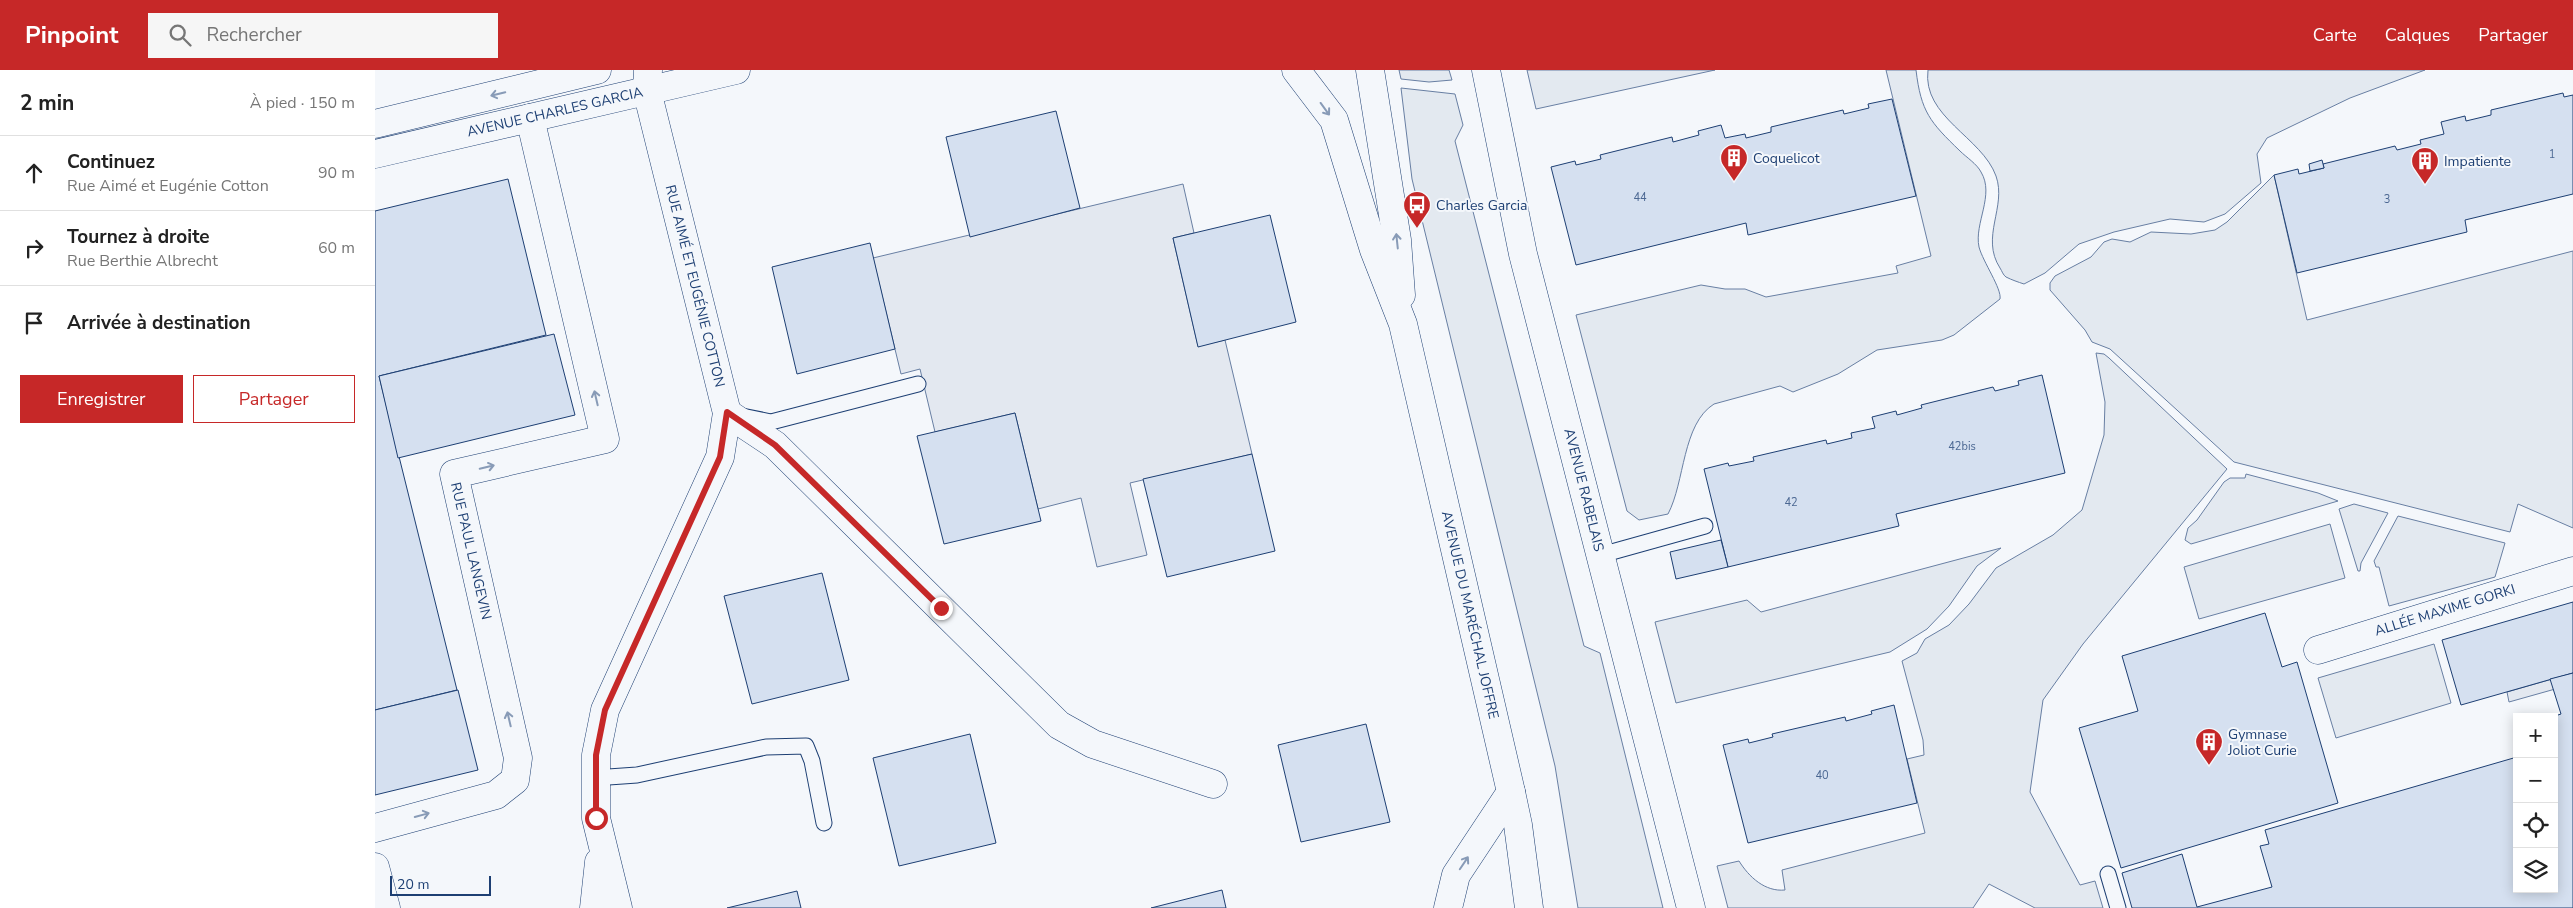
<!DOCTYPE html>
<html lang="fr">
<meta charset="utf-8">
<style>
:root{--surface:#fff;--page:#f6f6f6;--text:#222;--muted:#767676;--line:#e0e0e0;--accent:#c62828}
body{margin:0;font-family:"Nunito Sans",sans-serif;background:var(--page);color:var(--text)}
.controls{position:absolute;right:15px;bottom:15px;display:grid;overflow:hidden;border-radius:0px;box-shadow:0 2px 12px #0003}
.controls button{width:45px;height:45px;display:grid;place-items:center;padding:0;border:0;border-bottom:1px solid var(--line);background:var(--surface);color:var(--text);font:25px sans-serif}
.scale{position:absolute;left:15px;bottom:12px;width:101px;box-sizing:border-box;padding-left:5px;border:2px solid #1d3f73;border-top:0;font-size:14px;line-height:18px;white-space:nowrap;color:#1d3f73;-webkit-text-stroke:4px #f4f7fb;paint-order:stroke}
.stop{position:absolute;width:15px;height:15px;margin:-11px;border:4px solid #c62828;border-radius:50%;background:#fff}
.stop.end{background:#c62828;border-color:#fff;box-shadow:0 1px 5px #0008}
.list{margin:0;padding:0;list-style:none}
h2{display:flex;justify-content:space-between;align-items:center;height:65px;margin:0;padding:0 20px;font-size:21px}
h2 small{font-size:16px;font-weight:400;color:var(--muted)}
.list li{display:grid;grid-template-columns:32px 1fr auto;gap:15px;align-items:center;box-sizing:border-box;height:75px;padding:0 20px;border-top:1px solid var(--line)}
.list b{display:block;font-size:19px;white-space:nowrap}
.list p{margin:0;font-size:16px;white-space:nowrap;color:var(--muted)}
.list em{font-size:16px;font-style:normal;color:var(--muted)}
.actions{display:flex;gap:10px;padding:15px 20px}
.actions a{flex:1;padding:11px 0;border:1px solid var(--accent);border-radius:0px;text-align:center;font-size:18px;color:var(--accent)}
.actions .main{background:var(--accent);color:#fff}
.icon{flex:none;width:28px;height:28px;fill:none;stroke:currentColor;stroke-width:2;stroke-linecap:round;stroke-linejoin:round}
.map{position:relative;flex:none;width:2198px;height:838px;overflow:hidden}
header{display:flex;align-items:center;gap:30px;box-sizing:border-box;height:70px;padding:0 25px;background:var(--accent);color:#fff}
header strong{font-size:24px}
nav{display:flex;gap:28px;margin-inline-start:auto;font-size:18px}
.search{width:350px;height:45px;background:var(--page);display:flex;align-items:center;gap:12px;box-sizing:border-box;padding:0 18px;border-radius:0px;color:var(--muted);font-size:19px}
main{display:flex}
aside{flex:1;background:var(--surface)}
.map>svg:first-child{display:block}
.green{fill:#e3e9f0;stroke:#687fa3}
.parking{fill:#e3e8f0;stroke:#687fa3}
.building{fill:#d5e0f0;stroke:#1d3f73}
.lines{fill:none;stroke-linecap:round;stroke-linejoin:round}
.service-casing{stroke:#1d3f73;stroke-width:17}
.minor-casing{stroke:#1d3f73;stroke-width:29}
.secondary-casing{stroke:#1d3f73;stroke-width:29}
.service{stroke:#f4f7fb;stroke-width:15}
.minor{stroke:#f4f7fb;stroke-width:28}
.secondary{stroke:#f4f7fb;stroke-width:28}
.oneway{stroke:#889bb7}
.route{stroke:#c62828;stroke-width:6}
.labels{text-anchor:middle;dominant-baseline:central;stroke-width:4;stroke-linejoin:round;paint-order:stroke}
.number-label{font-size:11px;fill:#4b6792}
.street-label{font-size:14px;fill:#1d3f73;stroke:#f4f7fb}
.poi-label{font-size:14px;fill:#1d3f73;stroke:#f4f7fb;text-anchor:start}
</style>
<header>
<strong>Pinpoint</strong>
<div class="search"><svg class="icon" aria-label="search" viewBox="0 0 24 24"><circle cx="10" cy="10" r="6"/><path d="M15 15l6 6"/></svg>Rechercher</div>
<nav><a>Carte</a><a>Calques</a><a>Partager</a></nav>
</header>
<main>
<aside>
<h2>2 min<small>À pied · 150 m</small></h2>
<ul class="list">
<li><svg class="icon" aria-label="ahead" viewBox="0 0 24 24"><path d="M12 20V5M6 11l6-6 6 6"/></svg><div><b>Continuez</b><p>Rue Aimé et Eugénie Cotton</p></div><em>90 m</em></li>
<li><svg class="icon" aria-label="right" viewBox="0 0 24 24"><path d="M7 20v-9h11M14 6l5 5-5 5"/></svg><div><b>Tournez à droite</b><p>Rue Berthie Albrecht</p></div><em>60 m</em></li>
<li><svg class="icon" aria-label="arrive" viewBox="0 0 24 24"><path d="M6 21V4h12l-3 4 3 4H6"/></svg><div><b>Arrivée à destination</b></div></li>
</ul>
<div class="actions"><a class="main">Enregistrer</a><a>Partager</a></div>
</aside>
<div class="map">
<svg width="2198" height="838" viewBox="0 0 2198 838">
<rect width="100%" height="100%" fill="#f4f7fb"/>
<!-- green -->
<g class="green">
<polygon points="1024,0 1074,0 1077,10 1054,12 1026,9"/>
<polygon points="1152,0 1340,0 1161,39"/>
<path d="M1511,0H1541C1546,42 1555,52 1585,81C1591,87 1602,94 1606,102C1620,125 1599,153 1604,177C1608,192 1627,219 1625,229L1579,265L1567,270L1502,280L1463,304L1418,322L1405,316L1339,334C1307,354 1310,412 1293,444L1264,450L1252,441L1201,245L1326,215L1350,219H1370L1391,227L1523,203L1521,196L1556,186Z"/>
<path d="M1553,0H2050L1975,28L1892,68L1882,84L1886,113L1850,144L1829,152L1795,149L1739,162L1704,174L1670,203L1649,214C1643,212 1637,210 1631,207C1628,205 1627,201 1625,198C1605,167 1632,137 1621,106C1607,67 1547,47 1553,0Z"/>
<polygon points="1026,18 1080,24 1088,55 1080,71 1209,576 1225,583 1288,838 1203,838 1180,696 1037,109"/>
<polygon points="1899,105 1932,250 2198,181 2198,458 2143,434 2135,462 1859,392 1735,279 1717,272 1710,260 1675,220 1675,213 1680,206 1716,187 1729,172 1737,169 1755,172 1776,162 1816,164 1840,160 1852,152"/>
<path d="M1721,283L1729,284L1734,288L1852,399L1708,574L1668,630L1655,722L1705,815L1720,811L1728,838H1660L1614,814L1598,838H1353L1342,796L1364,791C1374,807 1390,822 1410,820L1407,800L1550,763L1532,689L1549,685L1548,670L1527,591L1542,583L1550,569L1574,555L1594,534L1621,498L1678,465L1707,440L1729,365L1730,332Z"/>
<polygon points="1871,404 1943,423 1963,431 1816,474 1810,470 1813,458 1822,450 1849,412 1855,408 1870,408"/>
<polygon points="1979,434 2013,443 1986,493 1985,501 1983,501 1964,439"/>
<polygon points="2023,446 2130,473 2120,507 2014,536 2004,497 2001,497 1999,491"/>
<polygon points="1955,454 1970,508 1824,549 1809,497"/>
<polygon points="1626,478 1602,496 1574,536 1552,559 1515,582 1301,633 1280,552 1372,530 1386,542"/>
<polygon points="2059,574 2076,633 1961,668 1943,608"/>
</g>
<!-- parking -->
<g class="parking">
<polygon points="808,114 819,163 798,168 823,276 850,270 877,384 755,413 772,485 722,497 706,428 663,439 640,343 560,362 545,299 526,304 498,188"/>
<polygon points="2198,603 2198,614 2134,632 2132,622"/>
</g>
<!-- building -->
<g class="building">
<polygon points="2188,23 2189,27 2198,25 2198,124 2090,150 2092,162 1922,203 1899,105 1923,99 1924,104 1949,98 1948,94 2020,76 2022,80 2046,74 2045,70 2069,64 2066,52 2090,46 2091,51 2116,45 2116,40"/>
<polygon points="1517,29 1541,126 1373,165 1371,153 1201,195 1176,97 1200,91 1201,95 1226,89 1225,85 1297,67 1298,72 1324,65 1323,61 1346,55 1350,68 1370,64 1371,68 1396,62 1396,57 1468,40 1469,44 1494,38 1493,34"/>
<polygon points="681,41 705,138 595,167 571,67"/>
<polygon points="1947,90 1949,98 1935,101 1934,94"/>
<polygon points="133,109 171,265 4,306 82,620 0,640 0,141"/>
<polygon points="895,145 921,252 823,277 798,168"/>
<polygon points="495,173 520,279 422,304 397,197"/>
<polygon points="179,264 200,345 23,388 4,306"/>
<polygon points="1667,305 1690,403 1521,444 1524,456 1353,497 1329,399 1353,393 1354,396 1379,391 1378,387 1451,370 1452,374 1477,368 1476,363 1500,358 1497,347 1521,341 1522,345 1547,338 1546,335 1618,317 1620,321 1644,315 1643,311"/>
<polygon points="640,343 666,451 569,474 542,366"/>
<polygon points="877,384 900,481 792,507 768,409"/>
<polygon points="1346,470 1353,497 1301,509 1295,482"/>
<polygon points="447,503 474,610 377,634 349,526"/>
<polygon points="2198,532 2198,603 2086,635 2067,570"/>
<polygon points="1890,543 1907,597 1922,592 1963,733 1746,798 1704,658 1763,641 1747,586"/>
<polygon points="2198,603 2198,838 1757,838 1747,803 1807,784 1822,837 1897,817 1885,776 1894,774 1890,760 2142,687 2142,819 2179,819 2179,647 2177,647 2186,644 2175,609"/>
<polygon points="83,620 103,700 0,725 0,640"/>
<polygon points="1519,635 1542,733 1373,773 1348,675 1373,669 1374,673 1398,667 1397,664 1470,647 1471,651 1497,644 1496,641"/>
<polygon points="991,654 1015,752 926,772 903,675"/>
<polygon points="595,664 621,773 524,796 498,688"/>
<polygon points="847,820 851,838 776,838"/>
<polygon points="422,821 426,838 352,838"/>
</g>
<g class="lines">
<defs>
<g id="service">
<polyline points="367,346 396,352 543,314"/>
<polyline points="1226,485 1330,456"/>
<polyline points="219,708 262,705 391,677 431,676 437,691 449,753"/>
<polyline points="1733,804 1743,838"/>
</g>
<g id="minor">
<polyline points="1111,0 1148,184 1316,838"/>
<polyline points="0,54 222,0"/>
<polyline points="0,84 361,0"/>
<polyline points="352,343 400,375 684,655 718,674 838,714"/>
<polyline points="1943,580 2198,501"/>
<polyline points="0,758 121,725 140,710 143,688 79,404 230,369 155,48"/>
<polyline points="0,797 11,838"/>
<polyline points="219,838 224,792"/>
<polyline points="243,838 221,748 221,685 230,640 345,387 352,343 272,21 273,0"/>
<polyline points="1073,838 1081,805 1136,722"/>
</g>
<g id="secondary">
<polyline points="921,0 959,50 999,180 1028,254 1136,722 1143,755 1154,838"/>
<polyline points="995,0 1022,170 1026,225"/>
</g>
</defs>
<!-- service casing -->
<use href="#service" class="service-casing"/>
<!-- minor casing -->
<use href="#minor" class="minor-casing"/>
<!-- secondary casing -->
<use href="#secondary" class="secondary-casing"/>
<!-- service -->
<use href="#service" class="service"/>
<!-- minor -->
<use href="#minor" class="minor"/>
<!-- secondary -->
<use href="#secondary" class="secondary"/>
</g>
<!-- one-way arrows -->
<defs><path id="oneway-shaft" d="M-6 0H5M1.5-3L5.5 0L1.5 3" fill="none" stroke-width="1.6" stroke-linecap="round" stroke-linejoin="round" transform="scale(1.25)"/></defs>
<g class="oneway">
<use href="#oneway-shaft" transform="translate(123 24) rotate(166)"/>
<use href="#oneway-shaft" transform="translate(950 39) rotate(54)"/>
<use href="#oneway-shaft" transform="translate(1022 171) rotate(-96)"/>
<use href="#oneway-shaft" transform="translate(221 328) rotate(-103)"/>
<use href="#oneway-shaft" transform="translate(112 397) rotate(-13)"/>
<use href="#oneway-shaft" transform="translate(134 649) rotate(-103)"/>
<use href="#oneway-shaft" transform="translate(47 745) rotate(-15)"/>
<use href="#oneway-shaft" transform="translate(1089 793) rotate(-56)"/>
</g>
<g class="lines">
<!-- route -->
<polyline class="route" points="221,748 221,685 230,640 345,387 352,342 400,375 566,538"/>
</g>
<!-- icons -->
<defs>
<symbol id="building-pin" viewBox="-11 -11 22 30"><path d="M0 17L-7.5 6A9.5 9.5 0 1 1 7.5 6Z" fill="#c62828" stroke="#f4f7fb"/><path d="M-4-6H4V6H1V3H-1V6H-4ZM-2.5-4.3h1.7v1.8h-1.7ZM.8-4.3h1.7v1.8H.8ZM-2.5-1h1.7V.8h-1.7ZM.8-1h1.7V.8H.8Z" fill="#fff"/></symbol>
<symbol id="bus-pin" viewBox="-11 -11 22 30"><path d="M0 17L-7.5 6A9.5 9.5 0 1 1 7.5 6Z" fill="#c62828" stroke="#f4f7fb"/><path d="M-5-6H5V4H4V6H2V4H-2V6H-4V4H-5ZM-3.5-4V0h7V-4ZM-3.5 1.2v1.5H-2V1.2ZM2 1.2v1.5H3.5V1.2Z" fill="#fff"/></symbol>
</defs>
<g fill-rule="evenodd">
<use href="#building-pin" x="1343" y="72" width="32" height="43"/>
<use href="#building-pin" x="2034" y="75" width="32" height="43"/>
<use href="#bus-pin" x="1026" y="119" width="32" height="43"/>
<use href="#building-pin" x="1818" y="656" width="32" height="43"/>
</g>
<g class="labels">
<!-- number labels -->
<g class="number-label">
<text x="2177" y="84">1</text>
<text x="1265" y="127">44</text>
<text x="2012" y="129">3</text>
<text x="1587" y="376">42bis</text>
<text x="1416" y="432">42</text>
<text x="1447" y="705">40</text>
</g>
<!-- street labels -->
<g class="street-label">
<text transform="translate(180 42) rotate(-13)">AVENUE CHARLES GARCIA</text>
<text transform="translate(320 216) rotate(76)">RUE AIMÉ ET EUGÉNIE COTTON</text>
<text transform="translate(1209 420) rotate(76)">AVENUE RABELAIS</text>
<text transform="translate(96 481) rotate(77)">RUE PAUL LANGEVIN</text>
<text transform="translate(2070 540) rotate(-17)">ALLÉE MAXIME GORKI</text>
<text transform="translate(1095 545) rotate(77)">AVENUE DU MARÉCHAL JOFFRE</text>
</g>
<!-- poi labels -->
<g class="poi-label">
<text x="1378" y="88">Coquelicot</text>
<text x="2069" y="91">Impatiente</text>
<text x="1061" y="135">Charles Garcia</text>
<text x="1853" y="664">Gymnase<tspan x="1853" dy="16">Joliot Curie</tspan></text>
</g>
</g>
</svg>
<div class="controls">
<button>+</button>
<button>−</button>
<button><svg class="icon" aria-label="locate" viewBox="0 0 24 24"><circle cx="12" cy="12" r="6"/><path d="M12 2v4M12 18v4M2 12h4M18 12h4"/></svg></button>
<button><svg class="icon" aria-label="layers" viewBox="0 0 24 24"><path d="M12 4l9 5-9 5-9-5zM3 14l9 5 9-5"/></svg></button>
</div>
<div class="scale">20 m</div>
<div class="stop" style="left:221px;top:748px"></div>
<div class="stop end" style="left:566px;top:538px"></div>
</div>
</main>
